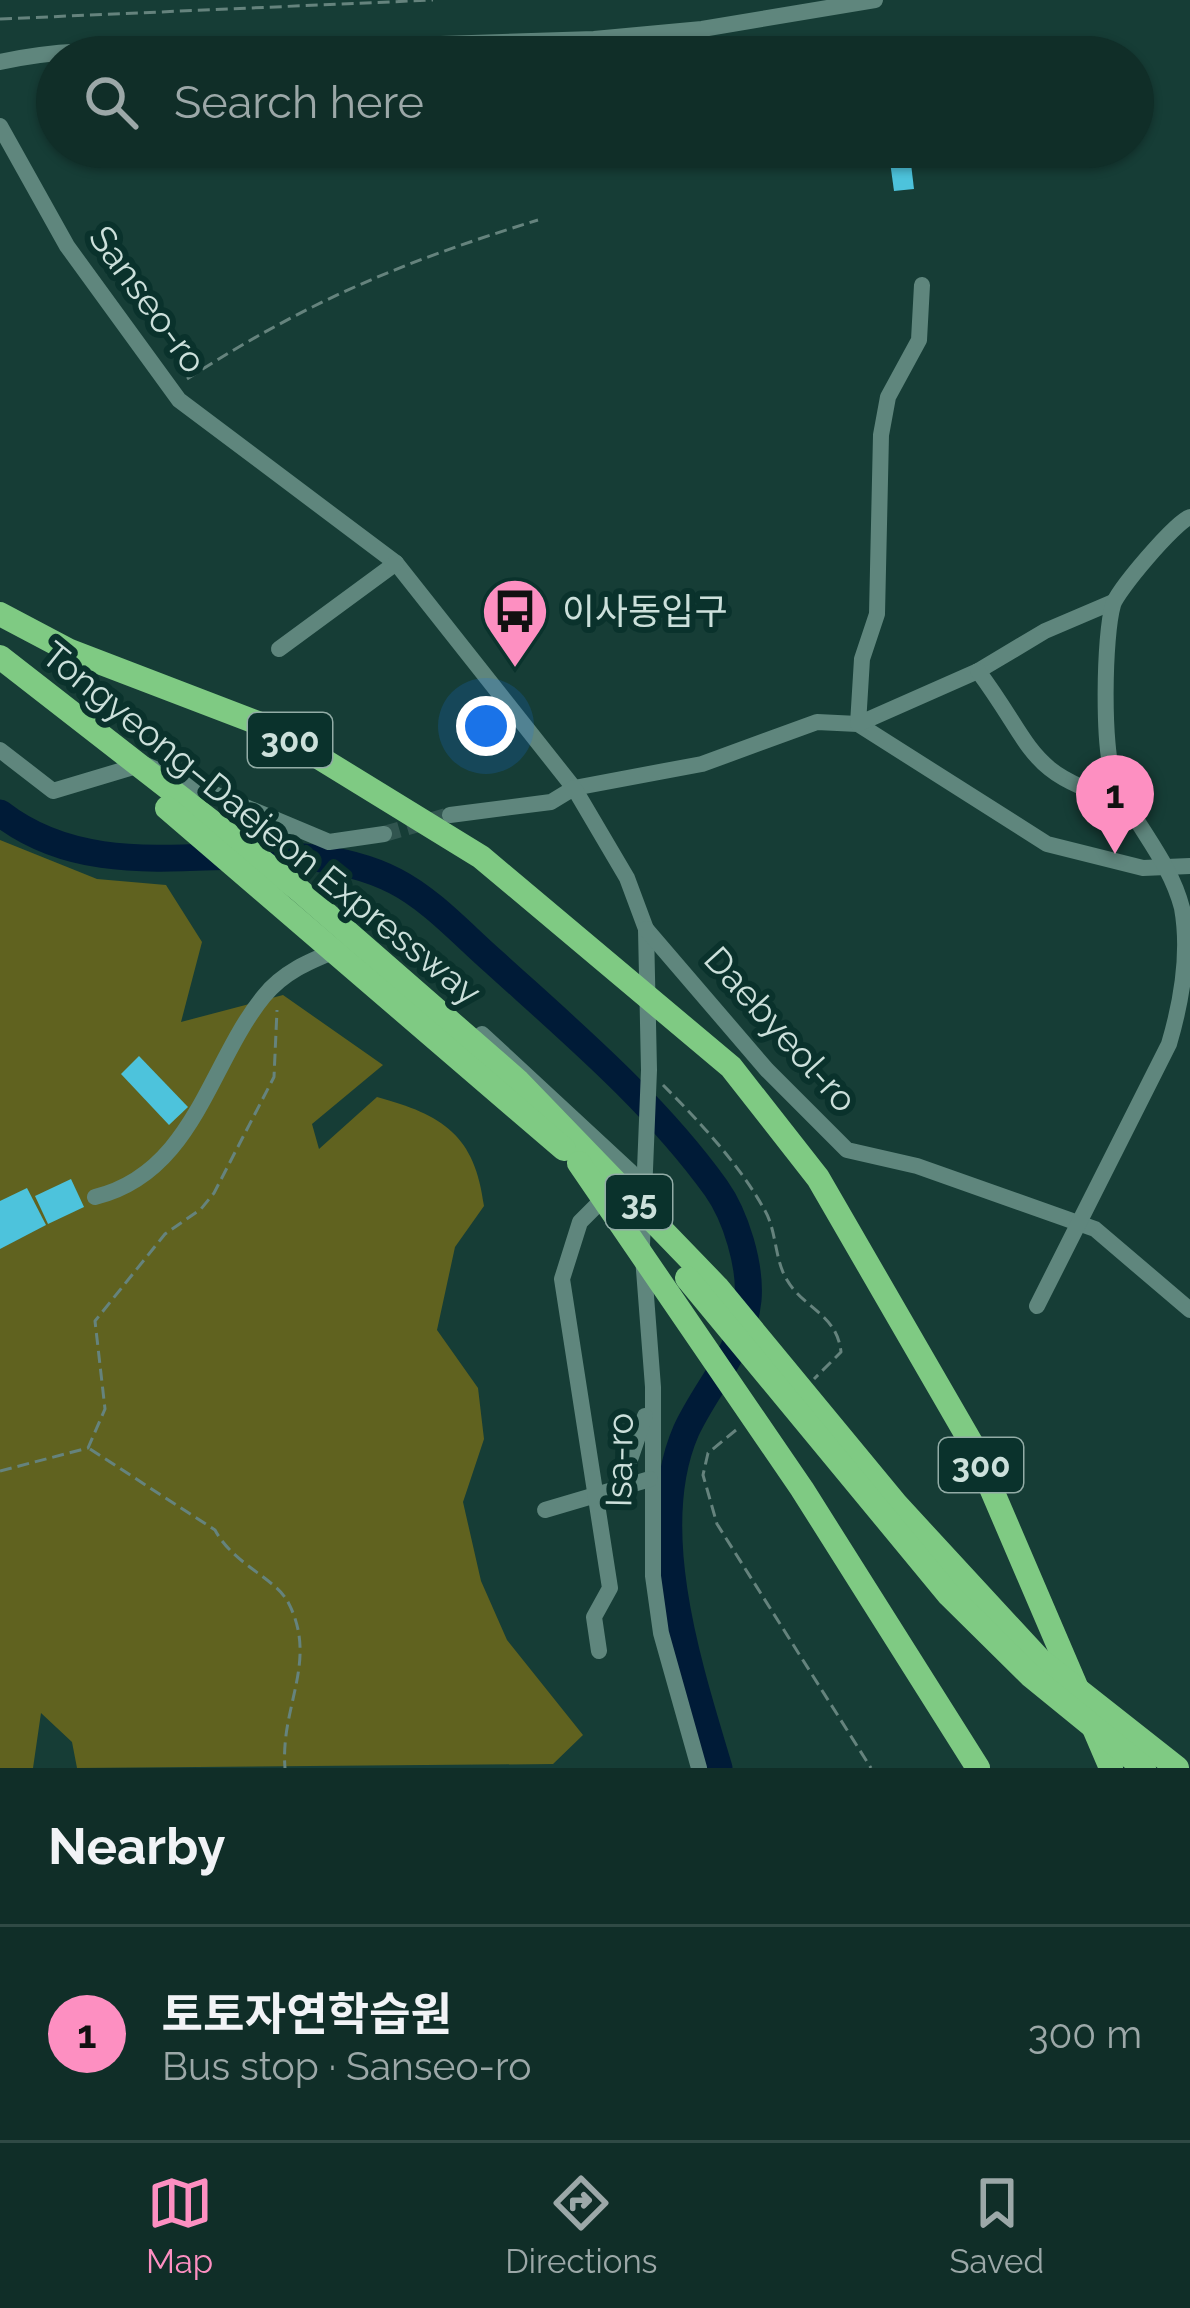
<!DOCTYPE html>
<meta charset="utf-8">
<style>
:root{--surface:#102e28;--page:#193630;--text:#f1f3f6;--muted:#9ca8a8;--line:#304a45;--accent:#fd8fc1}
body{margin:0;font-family:Raleway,"Noto Sans KR",sans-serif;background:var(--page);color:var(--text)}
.you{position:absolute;left:486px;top:726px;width:42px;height:42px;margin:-30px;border:9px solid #fff;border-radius:50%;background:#1a73e8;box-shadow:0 0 0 18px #1a73e833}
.badge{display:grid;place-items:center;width:78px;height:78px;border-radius:50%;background:var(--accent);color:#111;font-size:39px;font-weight:700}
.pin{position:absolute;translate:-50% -99px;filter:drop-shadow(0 3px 6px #0008)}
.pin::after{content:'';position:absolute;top:63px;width:42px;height:36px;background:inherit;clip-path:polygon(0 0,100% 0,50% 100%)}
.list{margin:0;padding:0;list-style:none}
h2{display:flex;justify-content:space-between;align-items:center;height:156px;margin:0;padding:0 48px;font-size:51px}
h2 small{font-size:39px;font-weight:400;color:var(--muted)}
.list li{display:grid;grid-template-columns:78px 1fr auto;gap:36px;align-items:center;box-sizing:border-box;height:216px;padding:0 48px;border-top:3px solid var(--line)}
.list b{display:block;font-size:45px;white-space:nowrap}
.list p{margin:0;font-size:39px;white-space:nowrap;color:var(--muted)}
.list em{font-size:39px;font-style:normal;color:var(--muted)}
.icon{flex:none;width:66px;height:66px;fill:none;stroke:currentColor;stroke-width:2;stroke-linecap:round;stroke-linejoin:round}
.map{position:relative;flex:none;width:1190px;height:1768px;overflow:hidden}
.search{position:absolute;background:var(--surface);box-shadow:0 3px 9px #0004;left:36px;right:36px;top:36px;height:132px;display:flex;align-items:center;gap:30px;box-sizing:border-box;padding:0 42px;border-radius:66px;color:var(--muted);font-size:45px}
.sheet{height:372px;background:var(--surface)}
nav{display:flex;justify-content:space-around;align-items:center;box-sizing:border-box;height:168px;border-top:3px solid var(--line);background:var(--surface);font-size:33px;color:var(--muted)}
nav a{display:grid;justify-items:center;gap:6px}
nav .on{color:var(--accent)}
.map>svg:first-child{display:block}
.forest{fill:#60621f}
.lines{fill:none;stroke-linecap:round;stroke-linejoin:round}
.river{stroke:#001b37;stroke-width:27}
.building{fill:#4dc3dc}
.minor-tunnel{stroke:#31554f;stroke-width:16;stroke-dasharray:16 8;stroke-linecap:butt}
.path{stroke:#65837d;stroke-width:3;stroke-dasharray:12 6;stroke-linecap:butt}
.minor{stroke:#5f867d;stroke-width:16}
.highway{stroke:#7fca83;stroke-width:24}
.labels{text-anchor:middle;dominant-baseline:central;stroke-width:12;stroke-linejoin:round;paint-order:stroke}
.shield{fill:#0a322c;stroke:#92aca6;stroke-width:3}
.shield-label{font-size:33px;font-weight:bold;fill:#cce0db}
.street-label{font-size:36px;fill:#cce0db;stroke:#0a322c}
.poi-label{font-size:36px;fill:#cce0db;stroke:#0a322c;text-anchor:start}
</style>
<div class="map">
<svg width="1190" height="1768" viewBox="0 0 1190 1768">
<rect width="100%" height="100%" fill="#163d36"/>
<!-- forest -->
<path class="forest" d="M0,840L97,879L166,885L202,942L181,1022L283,995L383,1065L312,1124L319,1149L377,1097C443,1115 475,1135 484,1206L455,1247L437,1330L478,1388L484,1439L463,1502L481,1581L507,1640L583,1735L553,1764L77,1768L72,1742L41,1713L33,1768H0Z"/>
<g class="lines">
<!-- river -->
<path class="river" d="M0,813C117,904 272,818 395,881C432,900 463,935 494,962C571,1032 655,1103 716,1188C736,1216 751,1266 748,1300C743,1351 706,1387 686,1431C643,1530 690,1671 719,1768"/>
</g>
<!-- building -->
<g class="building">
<polygon points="888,147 909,147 914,189 894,191"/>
<polygon points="139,1056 188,1107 169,1125 121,1074"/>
<polygon points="71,1179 84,1207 48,1224 35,1196"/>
<polygon points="27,1188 46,1225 0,1249 0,1201"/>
</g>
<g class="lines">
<!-- minor-tunnel -->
<polyline class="minor-tunnel" points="384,834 450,815"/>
<!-- path -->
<g class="path">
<polyline points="0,19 433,0"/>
<path d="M187,379C308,301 402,262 538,220"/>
<path d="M663,1085C699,1121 739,1164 764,1209C777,1230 774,1259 787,1280C804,1309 837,1314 841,1352L814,1379"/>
<polyline points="736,1430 708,1453 703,1475 717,1524 871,1768"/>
<path d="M90,1449L215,1530C233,1564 275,1578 288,1602C319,1661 280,1706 285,1768"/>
<polyline points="0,1471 88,1448 105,1409 95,1321 165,1234 201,1209 214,1193 274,1077 277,1010"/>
</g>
<!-- minor -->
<g class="minor">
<path d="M0,62C54,50 104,49 160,53L594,39L702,29L875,0"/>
<polyline points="0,126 67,246 179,400 396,563 574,788 702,764 817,722 858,724 1047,844 1143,868 1190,866"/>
<polyline points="922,285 919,340 888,397 881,435 877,614 862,659 858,724 978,671 1045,631 1113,602"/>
<polyline points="279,649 396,563"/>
<path d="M978,671C1035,747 1025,775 1126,802"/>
<polyline points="0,750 53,791 143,764 329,842 384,834"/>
<polyline points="450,815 551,802 574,788 627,878 646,929 649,1070 642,1244 653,1387 653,1576 661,1633 699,1768"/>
<polyline points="646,929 767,1070 847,1150 917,1166 1095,1229 1190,1310"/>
<polyline points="482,1034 631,1172"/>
<path d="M95,1197C194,1173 209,1063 264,996C285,970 313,960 342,948"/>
<path d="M1037,1306L1169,1044C1182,1000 1190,953 1182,908C1169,858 1133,824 1114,778C1102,750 1104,635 1113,605C1116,592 1175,522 1190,517"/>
<polyline points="622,1483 645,1416"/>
<polyline points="545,1510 650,1479"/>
<polyline points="599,1651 594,1617 610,1588 562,1279 580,1222 609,1193"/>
</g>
<!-- highway -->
<g class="highway">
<polyline points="0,614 70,651 271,728 481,857 731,1067 818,1178 973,1446 1111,1768"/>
<polyline points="0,657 298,889 518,1081 717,1287 896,1504 1040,1660 1177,1768"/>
<polyline points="167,808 564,1149"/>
<polyline points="579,1163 802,1489 978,1768"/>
<polyline points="687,1278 949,1595 1031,1676 1144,1768"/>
</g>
</g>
<!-- icons -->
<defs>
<symbol id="bus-pin" viewBox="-11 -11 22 30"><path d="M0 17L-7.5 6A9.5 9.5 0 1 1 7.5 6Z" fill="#fd8fc1" stroke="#0a322c"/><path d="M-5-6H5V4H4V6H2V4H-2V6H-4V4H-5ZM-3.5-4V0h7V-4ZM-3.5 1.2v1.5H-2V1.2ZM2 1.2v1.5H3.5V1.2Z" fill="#111"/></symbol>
</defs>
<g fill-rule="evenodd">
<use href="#bus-pin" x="477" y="573" width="76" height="104"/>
</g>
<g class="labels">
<!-- shield labels -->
<g class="shield">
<rect x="248" y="713" width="84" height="54" rx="9"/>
<rect x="606" y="1175" width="66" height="54" rx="9"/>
<rect x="939" y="1438" width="84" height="54" rx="9"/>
</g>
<g class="shield-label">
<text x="290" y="740">300</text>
<text x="639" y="1202">35</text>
<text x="981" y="1465">300</text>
</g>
<!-- street labels -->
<g class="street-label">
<text transform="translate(148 299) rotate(54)">Sanseo-ro</text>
<text transform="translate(262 823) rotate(39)">Tongyeong–Daejeon Expressway</text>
<text transform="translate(781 1029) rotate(48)">Daebyeol-ro</text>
<text transform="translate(619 1460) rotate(-89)">Isa-ro</text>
</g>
<!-- poi labels -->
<g class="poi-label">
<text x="562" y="611">이사동입구</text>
</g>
</g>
</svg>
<div class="you"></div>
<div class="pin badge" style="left:1115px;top:854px">1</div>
<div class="search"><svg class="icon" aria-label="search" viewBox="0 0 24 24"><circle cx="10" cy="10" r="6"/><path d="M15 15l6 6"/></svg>Search here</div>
</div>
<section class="sheet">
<h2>Nearby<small></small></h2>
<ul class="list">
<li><span class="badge">1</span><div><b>토토자연학습원</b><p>Bus stop · Sanseo-ro</p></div><em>300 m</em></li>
</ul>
</section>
<nav>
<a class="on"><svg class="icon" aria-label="map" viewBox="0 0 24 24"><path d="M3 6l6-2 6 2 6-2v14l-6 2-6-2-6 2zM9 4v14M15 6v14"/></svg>Map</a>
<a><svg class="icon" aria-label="directions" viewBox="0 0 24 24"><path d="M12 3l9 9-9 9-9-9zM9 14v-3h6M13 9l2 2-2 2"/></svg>Directions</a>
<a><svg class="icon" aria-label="saved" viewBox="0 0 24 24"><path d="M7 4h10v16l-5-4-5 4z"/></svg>Saved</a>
</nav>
